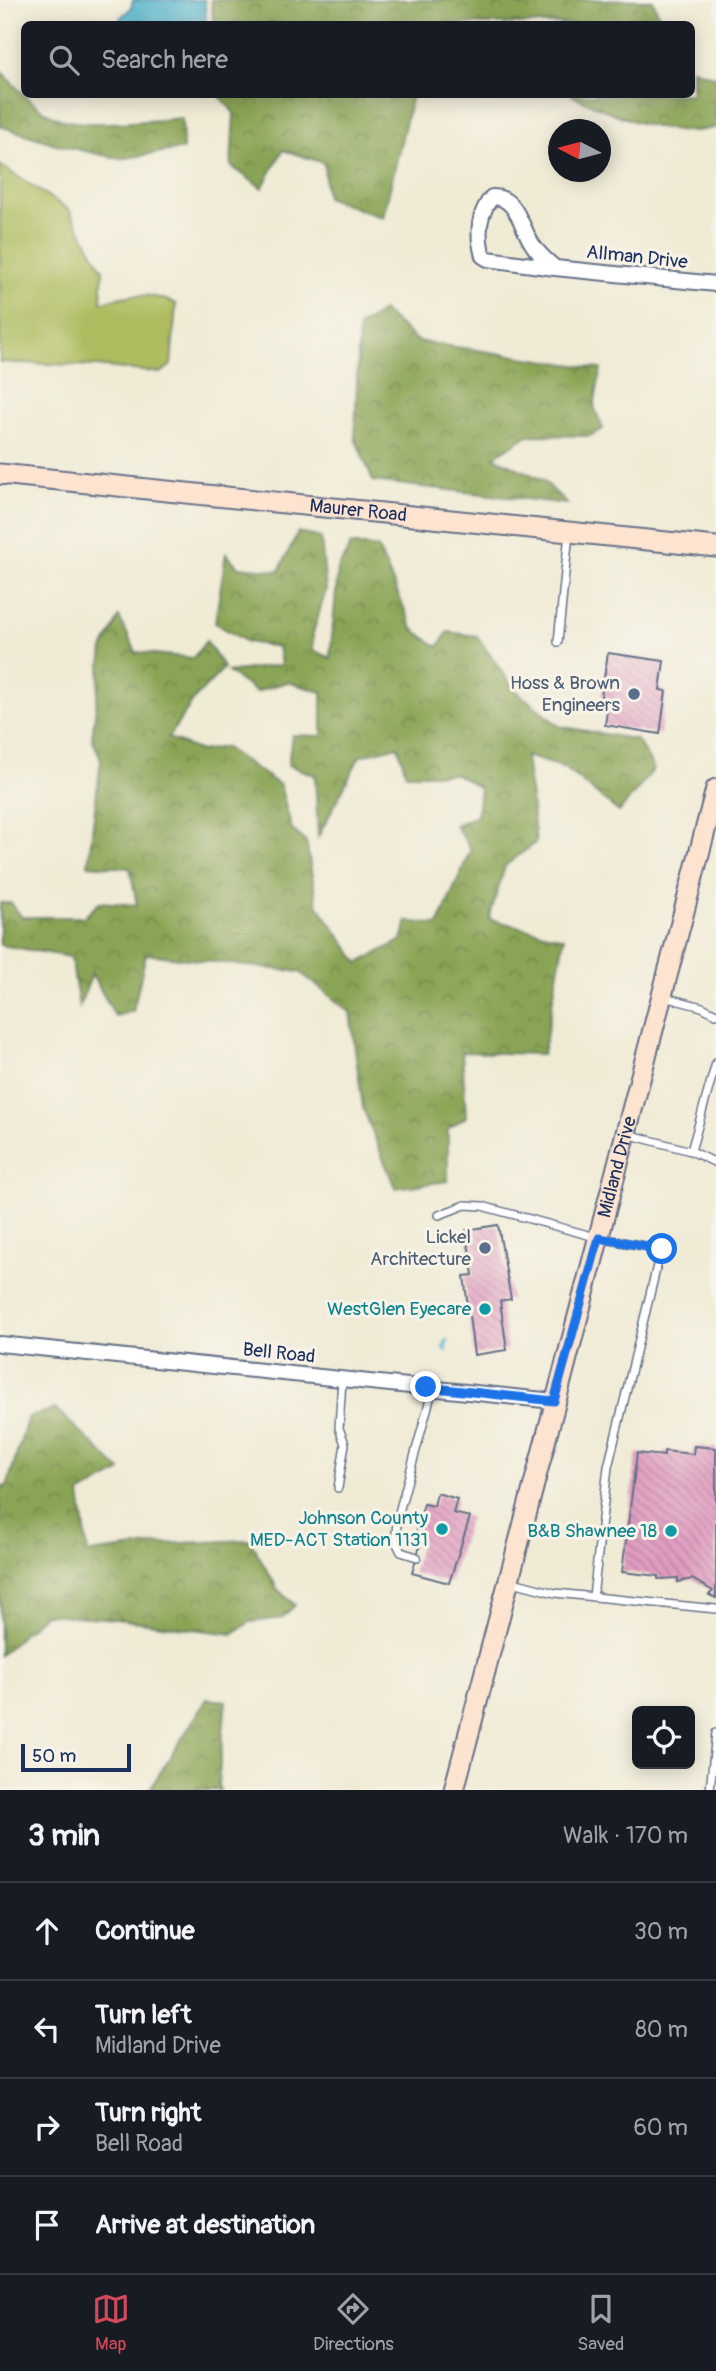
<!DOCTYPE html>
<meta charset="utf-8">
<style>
:root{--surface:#171b24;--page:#20242c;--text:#f1f3f6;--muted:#9ea1a6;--line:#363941;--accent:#d1495b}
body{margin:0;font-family:Pangolin,sans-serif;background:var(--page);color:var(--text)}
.controls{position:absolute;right:21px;bottom:21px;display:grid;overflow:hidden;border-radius:10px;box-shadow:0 4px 18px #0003}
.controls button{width:63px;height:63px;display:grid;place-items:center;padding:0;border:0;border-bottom:2px solid var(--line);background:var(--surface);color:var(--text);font:35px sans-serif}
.compass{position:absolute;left:548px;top:119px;width:63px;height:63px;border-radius:50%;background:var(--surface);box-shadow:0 4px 18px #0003;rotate:276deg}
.scale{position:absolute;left:21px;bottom:18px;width:110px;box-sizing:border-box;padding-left:7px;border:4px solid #1b2f5e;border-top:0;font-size:19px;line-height:24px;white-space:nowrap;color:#1b2f5e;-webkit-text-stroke:5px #f7f3e8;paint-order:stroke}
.stop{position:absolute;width:21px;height:21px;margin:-16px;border:5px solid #1a73e8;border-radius:50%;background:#fff}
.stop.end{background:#1a73e8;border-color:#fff;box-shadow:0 2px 7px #0008}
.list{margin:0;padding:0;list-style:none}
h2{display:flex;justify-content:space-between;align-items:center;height:91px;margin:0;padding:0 28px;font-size:30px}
h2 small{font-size:23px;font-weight:400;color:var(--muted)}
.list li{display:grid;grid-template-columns:46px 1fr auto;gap:21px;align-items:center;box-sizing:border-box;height:98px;padding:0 28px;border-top:2px solid var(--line)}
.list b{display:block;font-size:26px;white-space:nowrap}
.list p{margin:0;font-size:23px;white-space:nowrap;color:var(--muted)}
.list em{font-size:23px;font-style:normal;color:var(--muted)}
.icon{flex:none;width:38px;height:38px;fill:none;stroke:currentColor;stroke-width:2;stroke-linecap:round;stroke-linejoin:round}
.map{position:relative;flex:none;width:716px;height:1790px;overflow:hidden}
.search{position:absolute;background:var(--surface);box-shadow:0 4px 18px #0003;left:21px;right:21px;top:21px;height:77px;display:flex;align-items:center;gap:18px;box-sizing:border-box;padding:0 24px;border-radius:10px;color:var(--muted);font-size:26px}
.sheet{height:483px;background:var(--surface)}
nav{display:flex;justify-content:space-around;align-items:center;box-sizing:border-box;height:98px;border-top:2px solid var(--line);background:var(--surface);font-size:19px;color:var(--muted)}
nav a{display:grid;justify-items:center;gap:4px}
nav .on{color:var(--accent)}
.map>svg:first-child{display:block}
.forest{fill:url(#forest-crowns);stroke:#526a5a;stroke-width:2}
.pitch{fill:#aebc5e;stroke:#64765e;stroke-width:2}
.water{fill:#4db2cc;stroke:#347095;stroke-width:2}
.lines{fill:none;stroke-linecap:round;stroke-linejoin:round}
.stream{stroke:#4db2cc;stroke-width:4.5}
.building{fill:url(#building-back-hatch)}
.lane-casing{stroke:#667188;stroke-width:10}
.street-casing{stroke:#667188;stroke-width:18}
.secondary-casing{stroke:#667188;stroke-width:23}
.lane{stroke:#fff;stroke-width:7}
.street{stroke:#fff;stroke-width:14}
.secondary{stroke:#fde4d1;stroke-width:19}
.route{stroke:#1a73e8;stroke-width:9}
.service-dot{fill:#5c6f8a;stroke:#f7f3e8;stroke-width:2.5}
.culture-dot{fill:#0f9aa8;stroke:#f7f3e8;stroke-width:2.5}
.labels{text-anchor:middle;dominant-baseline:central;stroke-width:6;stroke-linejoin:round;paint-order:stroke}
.street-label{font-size:19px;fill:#1b2f5e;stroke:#f7f3e8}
.service-label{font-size:19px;fill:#4e5e75;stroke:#f7f3e8;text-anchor:end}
.culture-label{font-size:19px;fill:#0d838f;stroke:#f7f3e8;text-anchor:end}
</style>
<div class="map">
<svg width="716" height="1790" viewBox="0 0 716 1790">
<defs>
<pattern id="forest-crowns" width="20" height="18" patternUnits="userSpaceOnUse" patternTransform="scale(1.75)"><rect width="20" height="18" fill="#8aa455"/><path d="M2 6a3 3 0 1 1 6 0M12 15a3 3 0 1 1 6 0" fill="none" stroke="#70864a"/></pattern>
<pattern id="building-back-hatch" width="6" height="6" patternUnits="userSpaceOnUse" patternTransform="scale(1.75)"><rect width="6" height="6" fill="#e19cc1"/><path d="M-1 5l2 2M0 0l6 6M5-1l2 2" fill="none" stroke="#b680a0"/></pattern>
</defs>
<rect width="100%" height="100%" fill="#f7f3e8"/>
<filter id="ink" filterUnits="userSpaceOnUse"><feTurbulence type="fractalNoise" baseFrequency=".0143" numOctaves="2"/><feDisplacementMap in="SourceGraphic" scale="14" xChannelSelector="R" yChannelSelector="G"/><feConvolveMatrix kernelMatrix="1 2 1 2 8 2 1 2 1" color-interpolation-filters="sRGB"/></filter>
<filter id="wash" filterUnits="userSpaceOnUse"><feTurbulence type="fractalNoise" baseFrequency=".00686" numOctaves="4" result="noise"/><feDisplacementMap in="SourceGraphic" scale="28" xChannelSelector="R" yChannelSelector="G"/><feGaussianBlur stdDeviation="1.57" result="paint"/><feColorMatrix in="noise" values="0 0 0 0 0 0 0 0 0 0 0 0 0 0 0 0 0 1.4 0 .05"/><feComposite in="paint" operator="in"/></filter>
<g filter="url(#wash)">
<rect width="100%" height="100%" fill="#f0ebd5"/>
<!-- forest -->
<g class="forest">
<polygon points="211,0 504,0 524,6 530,0 653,0 662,24 214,24"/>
<path d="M692,69L716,77V127C671,141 612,114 571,95L692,94Z"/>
<path d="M0,70C17,88 38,113 63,120C91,127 152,121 182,118L183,149L120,159L59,145L0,126Z"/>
<polygon points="219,95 412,95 383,218 326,197 324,163 283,150 262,188 231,166 234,113"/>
<polygon points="383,311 417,341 601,369 594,406 603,429 590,436 528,435 494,457 543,480 567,504 373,481 355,438 359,326"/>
<polygon points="298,532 321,538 326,590 313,633 313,650 330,658 338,569 351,544 378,548 413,629 438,647 448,632 477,636 514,689 559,726 637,740 654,769 619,812 565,768 526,756 536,842 505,866 489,919 564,938 543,1054 462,1052 466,1117 448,1129 448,1181 395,1188 363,1108 350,1012 300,972 146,954 133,1011 115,1016 92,974 79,1007 71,957 0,945 0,903 11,903 22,917 84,917 100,902 137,905 130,868 88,865 101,759 92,738 103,649 119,617 136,652 193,658 206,641 224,668 195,698 168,738 201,751 224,747 280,785 292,830 306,841 317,904 359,963 402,940 407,921 438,925 471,849 455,825 477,816 480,788 456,774 406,774 398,746 360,756 318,837 315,775 288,765 292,735 322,736 322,692 287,682 256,692 228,672 281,665 278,647 247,642 215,623 226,553 238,567 279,571"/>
<polygon points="56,1409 121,1471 80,1494 88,1553 160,1544 250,1540 278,1590 295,1605 282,1618 250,1622 232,1634 116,1619 45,1614 0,1655 0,1487 7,1486 28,1417"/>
<polygon points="207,1699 226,1701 218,1785 220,1790 149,1790"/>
</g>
<!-- pitch -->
<path class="pitch" d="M0,165L69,210L103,270L101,303C127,293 150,292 176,304L171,365L161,373L97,366L0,362Z"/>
<!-- water -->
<polygon class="water" points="133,0 205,0 206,24 120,24 120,18 131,8"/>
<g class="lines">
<!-- stream -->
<polyline class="stream" points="446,1350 444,1348 447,1341"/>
</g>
<g id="blocks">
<!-- building -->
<g class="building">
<polygon points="608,653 664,661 660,690 666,691 660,734 605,725 609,698 601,697"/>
<polygon points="498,1225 511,1299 500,1301 507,1350 474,1355 464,1276 473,1275 466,1230"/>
<polygon points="694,1446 716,1448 716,1598 709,1595 713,1591 692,1579 678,1582 678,1578 658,1579 658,1576 622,1572 637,1453 664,1456 664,1451 693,1454"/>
<polygon points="437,1493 457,1499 453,1513 470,1517 449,1583 412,1573 421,1542 414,1540 424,1504 434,1506"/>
</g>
</g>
</g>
<g filter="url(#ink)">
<use href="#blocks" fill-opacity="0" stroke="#667188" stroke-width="2"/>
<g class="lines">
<defs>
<g id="lane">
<polyline points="558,642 569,533"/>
<polyline points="664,997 702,1007 716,1014"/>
<polyline points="627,1134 691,1151 716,1163"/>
<polyline points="691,1151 716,1063"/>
<polyline points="439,1215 465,1205 482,1206 599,1238 661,1249 608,1467 593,1597"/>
<polyline points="338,1488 345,1444 339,1428 342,1379"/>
<polyline points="417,1557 401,1552 395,1540 398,1516 433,1388"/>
<polyline points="509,1581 555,1593 716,1609"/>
<polyline points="710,1790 716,1733"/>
</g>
<g id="street">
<path d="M555,268C546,260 537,253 531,242C521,226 516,196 492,197C478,214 477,235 483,256L488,259L555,268L716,284"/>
<polyline points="0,1344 554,1401"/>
</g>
<g id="secondary">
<path id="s1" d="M0,474L716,547"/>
<path id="s2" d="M454,1790L716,789"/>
</g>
</defs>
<!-- lane casing -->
<use href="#lane" class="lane-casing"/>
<!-- street casing -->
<use href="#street" class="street-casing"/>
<!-- secondary casing -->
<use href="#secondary" class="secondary-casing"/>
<!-- lane -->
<use href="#lane" class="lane"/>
<!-- street -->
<use href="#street" class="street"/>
<!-- secondary -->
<use href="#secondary" class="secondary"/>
</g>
</g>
<g class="lines" filter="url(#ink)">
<!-- route -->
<polyline class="route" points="426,1387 554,1401 599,1238 662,1249"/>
</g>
<!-- markers -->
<g class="service-dot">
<circle cx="634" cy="694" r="7"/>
<circle cx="485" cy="1248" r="7"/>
</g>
<g class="culture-dot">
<circle cx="485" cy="1309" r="7"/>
<circle cx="442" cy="1529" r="7"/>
<circle cx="671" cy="1531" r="7"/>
</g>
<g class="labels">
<!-- street labels -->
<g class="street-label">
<text transform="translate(637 257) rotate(6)">Allman Drive</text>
<text stroke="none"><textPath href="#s1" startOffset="360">Maurer Road</textPath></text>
<text stroke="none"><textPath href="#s2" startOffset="644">Midland Drive</textPath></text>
<text transform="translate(279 1353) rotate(6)">Bell Road</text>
</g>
<!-- service labels -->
<g class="service-label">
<text x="620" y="683">Hoss &amp; Brown<tspan x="620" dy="22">Engineers</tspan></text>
<text x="471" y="1237">Lickel<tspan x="471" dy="22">Architecture</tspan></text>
</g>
<!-- culture labels -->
<g class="culture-label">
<text x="471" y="1309">WestGlen Eyecare</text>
<text x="428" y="1518">Johnson County<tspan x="428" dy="22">MED-ACT Station 1131</tspan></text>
<text x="657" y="1531">B&amp;B Shawnee 18</text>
</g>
</g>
</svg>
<div class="controls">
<button><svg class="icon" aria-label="locate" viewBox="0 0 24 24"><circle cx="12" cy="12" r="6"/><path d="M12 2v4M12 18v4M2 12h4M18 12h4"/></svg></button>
</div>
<svg class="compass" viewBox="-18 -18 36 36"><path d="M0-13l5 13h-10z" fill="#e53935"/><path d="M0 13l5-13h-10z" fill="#9ea1a6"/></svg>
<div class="scale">50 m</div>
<div class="stop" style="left:662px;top:1249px"></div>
<div class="stop end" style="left:426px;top:1387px"></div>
<div class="search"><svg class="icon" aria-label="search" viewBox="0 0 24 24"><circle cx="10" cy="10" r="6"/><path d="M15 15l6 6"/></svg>Search here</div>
</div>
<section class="sheet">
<h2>3 min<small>Walk · 170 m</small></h2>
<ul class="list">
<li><svg class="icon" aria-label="ahead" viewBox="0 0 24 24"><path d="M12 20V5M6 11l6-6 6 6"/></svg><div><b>Continue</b></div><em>30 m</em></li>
<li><svg class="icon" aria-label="left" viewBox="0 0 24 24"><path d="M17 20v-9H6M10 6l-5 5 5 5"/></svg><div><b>Turn left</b><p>Midland Drive</p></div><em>80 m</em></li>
<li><svg class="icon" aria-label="right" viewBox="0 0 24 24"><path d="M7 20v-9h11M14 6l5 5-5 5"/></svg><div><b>Turn right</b><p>Bell Road</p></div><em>60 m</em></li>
<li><svg class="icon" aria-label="arrive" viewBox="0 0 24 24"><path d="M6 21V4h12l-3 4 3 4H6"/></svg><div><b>Arrive at destination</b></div></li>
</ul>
</section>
<nav>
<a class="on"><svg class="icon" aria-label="map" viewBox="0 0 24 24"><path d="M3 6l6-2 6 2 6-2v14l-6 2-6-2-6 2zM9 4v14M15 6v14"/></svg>Map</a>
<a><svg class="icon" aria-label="directions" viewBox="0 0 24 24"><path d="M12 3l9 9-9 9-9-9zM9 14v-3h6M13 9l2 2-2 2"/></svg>Directions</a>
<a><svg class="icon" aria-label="saved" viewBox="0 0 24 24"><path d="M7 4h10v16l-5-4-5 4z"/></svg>Saved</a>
</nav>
